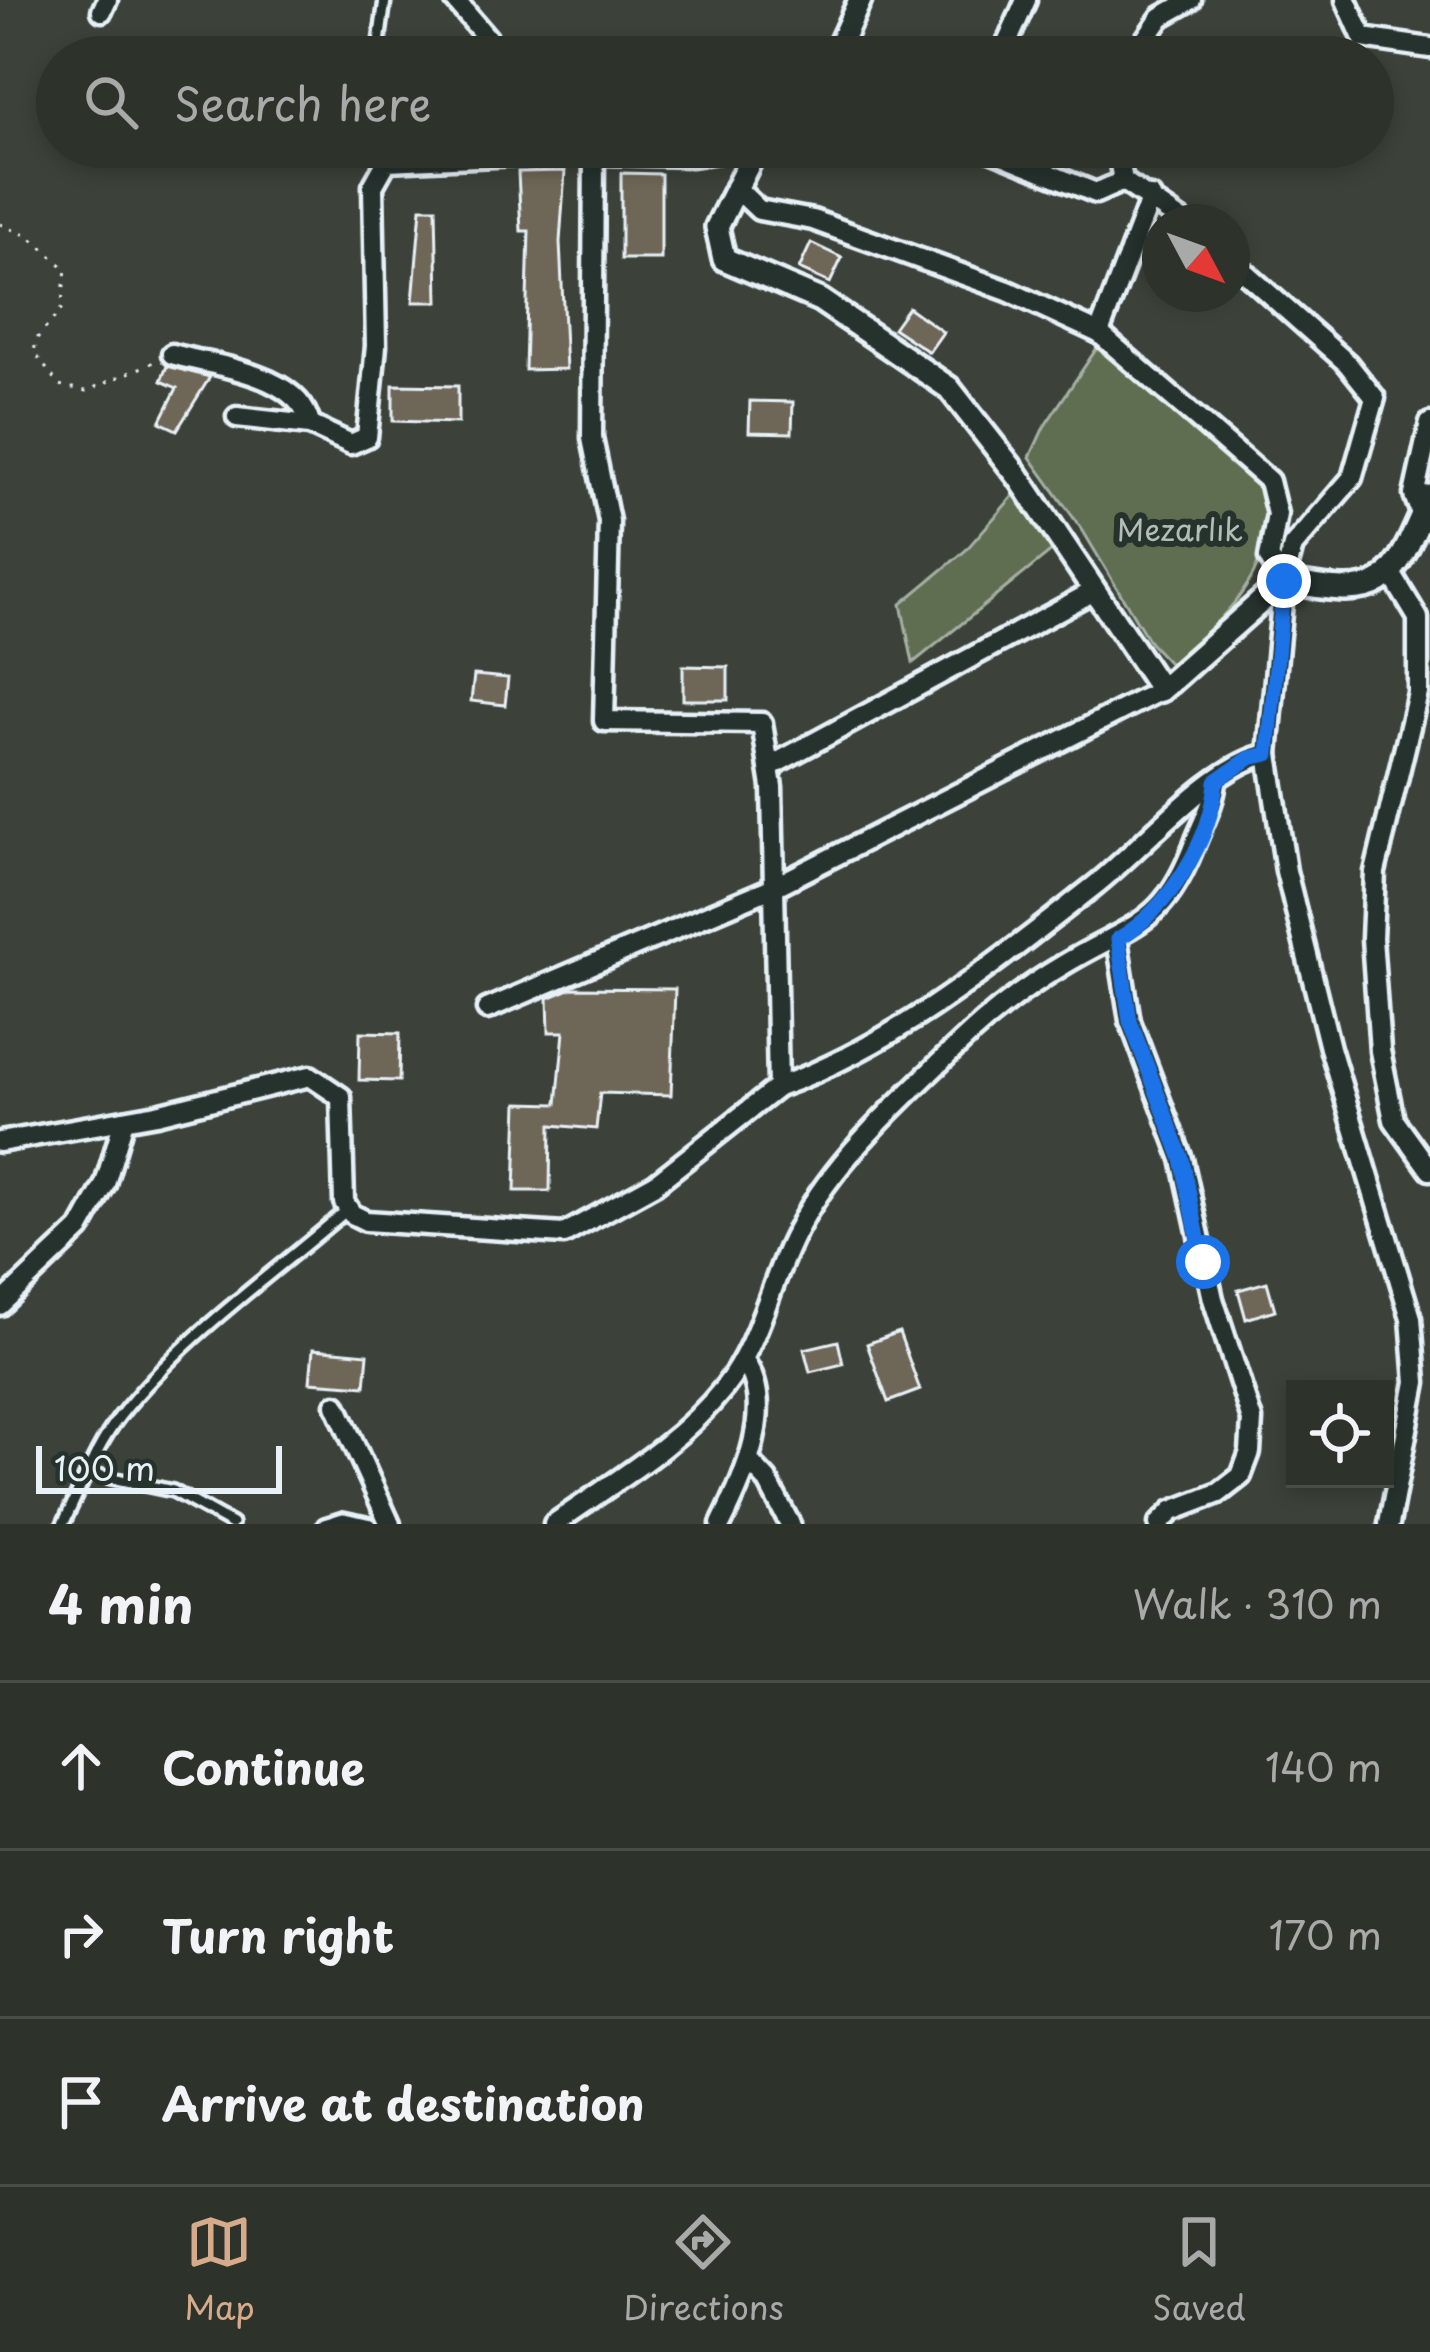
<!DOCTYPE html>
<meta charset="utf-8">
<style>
:root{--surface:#2d322b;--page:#353a33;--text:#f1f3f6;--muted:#a7aaa9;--line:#484d47;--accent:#d6ab8b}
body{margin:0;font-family:"Playpen Sans",sans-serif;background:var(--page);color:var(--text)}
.controls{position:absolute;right:36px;bottom:36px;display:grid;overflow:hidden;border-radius:0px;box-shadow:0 6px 18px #0003}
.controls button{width:108px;height:108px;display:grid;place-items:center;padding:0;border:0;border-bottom:3px solid var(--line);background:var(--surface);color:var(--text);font:60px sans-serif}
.compass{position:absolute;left:1142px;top:204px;width:108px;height:108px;border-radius:50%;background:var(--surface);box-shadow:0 6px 18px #0003;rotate:131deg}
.scale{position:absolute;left:36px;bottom:30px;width:246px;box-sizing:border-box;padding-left:12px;border:6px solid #e8f1f8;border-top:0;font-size:33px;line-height:42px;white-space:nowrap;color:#e8f1f8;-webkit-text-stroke:9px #26332d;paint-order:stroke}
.stop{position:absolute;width:36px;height:36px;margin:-27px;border:9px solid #1a73e8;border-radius:50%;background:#fff}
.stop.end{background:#1a73e8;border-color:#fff;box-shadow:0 3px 12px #0008}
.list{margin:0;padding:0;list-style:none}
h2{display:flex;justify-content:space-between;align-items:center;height:156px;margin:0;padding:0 48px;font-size:51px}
h2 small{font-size:39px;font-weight:400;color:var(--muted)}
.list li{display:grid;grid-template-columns:78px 1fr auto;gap:36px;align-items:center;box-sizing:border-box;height:168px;padding:0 48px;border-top:3px solid var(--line)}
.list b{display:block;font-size:45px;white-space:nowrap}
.list em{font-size:39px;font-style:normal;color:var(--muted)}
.icon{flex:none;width:66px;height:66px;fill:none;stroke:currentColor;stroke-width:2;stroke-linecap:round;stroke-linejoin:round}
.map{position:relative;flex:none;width:1430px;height:1524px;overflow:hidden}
.search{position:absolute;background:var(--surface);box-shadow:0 6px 18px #0003;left:36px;right:36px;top:36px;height:132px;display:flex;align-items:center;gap:30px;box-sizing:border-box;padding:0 42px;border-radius:66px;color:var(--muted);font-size:45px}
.sheet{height:660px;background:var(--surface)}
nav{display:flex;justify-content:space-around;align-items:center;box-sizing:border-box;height:168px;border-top:3px solid var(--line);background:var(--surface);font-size:33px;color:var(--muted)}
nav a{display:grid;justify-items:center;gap:6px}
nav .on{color:var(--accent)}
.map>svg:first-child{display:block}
.green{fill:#5f6e51;stroke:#a4b0a4;stroke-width:3}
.building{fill:#6e6656;stroke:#e8f1f8;stroke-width:3}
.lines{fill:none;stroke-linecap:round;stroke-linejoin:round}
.service-casing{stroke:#e8f1f8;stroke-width:18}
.minor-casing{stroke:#e8f1f8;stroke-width:27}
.tertiary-casing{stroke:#e8f1f8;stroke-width:30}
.path{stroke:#e8f1f8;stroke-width:3;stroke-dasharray:3 9;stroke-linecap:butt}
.service{stroke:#26332d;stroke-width:9}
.minor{stroke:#26332d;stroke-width:18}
.tertiary{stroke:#26332d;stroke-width:21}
.route{stroke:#1a73e8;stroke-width:15}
.labels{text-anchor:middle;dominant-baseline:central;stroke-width:12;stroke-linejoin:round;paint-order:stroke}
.park-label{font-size:30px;fill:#b1bdb5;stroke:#26332d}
</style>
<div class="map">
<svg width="1430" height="1524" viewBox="0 0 1430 1524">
<rect width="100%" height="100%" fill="#3c4239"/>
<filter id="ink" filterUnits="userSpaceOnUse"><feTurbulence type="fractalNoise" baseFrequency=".00833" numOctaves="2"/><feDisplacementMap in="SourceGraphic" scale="24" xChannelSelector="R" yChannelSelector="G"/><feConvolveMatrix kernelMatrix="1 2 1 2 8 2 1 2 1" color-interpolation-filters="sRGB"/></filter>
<g filter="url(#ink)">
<!-- green -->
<g class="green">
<path d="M1097,348L1258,483C1286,565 1230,611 1175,662L1169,663L1150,643L1083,531L1030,457L1044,427Z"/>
<polygon points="1014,495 1053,550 913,663 901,604 965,551"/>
</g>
<!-- building -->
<g class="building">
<polygon points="565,171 560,242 566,369 525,370 529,231 521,231 518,172"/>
<polygon points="621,173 661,174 661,259 621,259"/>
<polygon points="421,208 436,208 438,302 413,302"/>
<polygon points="811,243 842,258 830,283 799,269"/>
<polygon points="908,307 943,332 929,352 893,328"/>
<polygon points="167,366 210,377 177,430 160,422 177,388 161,381"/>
<polygon points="393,385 458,386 458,423 393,421"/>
<polygon points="750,401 793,402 792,433 749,432"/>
<polygon points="683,666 728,667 728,700 683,700"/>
<polygon points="474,675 508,678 505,705 471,701"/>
<polygon points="572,988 675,989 671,1095 600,1093 596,1129 551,1125 550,1191 515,1191 518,1103 557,1104 564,1032 549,1032 548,998"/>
<polygon points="360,1032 400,1033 399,1081 359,1080"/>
<polygon points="1267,1282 1275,1310 1246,1319 1238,1290"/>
<polygon points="899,1332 920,1390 888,1402 867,1344"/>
<polygon points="838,1341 843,1364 810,1372 804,1349"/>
<polygon points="313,1349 368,1354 365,1386 310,1382"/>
</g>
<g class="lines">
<defs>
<g id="service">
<polyline points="377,57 385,0"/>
<polyline points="88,1473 173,1491 232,1524"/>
<path d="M63,1524C81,1488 95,1448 120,1416C184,1335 270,1277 348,1209"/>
<polyline points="324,1524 343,1518 371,1524"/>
</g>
<g id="minor">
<polyline points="455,0 503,57"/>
<polyline points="1346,0 1363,38 1430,48"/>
<polyline points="102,11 107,0"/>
<polyline points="1001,57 1026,0"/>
<polyline points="1133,57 1161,17 1191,0"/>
<polyline points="983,147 1096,193 1123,181"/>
<polyline points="1117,147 1123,181 1183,222"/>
<path d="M594,154L592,438L609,521L604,721L762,723L772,787L778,1087C894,1046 998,961 1094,886C1142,849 1211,765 1268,754L1284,581"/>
<polyline points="735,187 759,210 813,220 1008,291 1099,333 1269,481 1277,514 1269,558 1284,581 1293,546 1352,478 1375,398 1347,363 1232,261"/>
<polyline points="1099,333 1151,197"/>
<path d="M172,354C213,366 300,373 310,425"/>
<polyline points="237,417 310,425 351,444 367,437 376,346 373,186 387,161 563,153 692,156 753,147"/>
<polyline points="1422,516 1414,495 1430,423"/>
<polyline points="1389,570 1418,618 1418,693 1375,872 1372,938 1380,1051 1394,1120 1430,1170"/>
<polyline points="1268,754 1286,871 1330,1048 1411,1318 1416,1382 1389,1524"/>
<polyline points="769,767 1094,591"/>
<polyline points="1117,939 1130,1021 1182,1159 1213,1299 1252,1420 1250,1452 1241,1476 1219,1493 1172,1511 1159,1524"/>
<polyline points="487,1009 774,887 1161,690"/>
<polyline points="0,1142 157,1114 310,1076 341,1097 344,1202 352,1214 366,1221 564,1234 655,1184 778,1087"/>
<polyline points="0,1305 80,1229 105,1184 124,1120"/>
<polyline points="336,1405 390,1524"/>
<polyline points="750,1462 767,1480 790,1524"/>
<path d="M554,1524C612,1483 679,1445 724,1388C762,1340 770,1278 800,1225C836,1158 901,1100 955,1048C988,1016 1024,988 1063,965C1133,922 1164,928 1196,840C1204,820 1214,803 1216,781"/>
<path d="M721,1524C743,1480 778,1404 743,1360"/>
</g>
<g id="tertiary">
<polyline points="834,57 860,0"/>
<path d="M757,147L717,227L724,259L820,300L949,388L1018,476L1161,690L1284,581C1385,600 1390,590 1430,496"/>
</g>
</defs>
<!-- service casing -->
<use href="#service" class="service-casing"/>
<!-- minor casing -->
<use href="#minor" class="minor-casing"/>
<!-- tertiary casing -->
<use href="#tertiary" class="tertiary-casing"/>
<!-- path -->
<polyline class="path" points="0,224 30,237 66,269 61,310 34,342 36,355 59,385 86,391 154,362"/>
<!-- service -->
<use href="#service" class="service"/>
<!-- minor -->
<use href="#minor" class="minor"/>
<!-- tertiary -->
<use href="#tertiary" class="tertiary"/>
</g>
</g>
<g class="lines" filter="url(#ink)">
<!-- route -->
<path class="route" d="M1203,1262L1182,1159L1130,1021L1118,939C1168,910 1212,840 1216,781L1250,758L1268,754L1284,581"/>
</g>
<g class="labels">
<!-- park labels -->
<g class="park-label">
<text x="1180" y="528">Mezarlık</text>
</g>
</g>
</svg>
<div class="controls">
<button><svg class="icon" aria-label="locate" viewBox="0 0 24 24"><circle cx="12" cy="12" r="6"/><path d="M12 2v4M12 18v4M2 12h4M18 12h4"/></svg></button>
</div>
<svg class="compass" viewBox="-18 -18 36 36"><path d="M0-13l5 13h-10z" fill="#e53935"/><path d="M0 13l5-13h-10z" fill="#a7aaa9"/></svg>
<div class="scale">100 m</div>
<div class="stop" style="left:1203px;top:1262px"></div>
<div class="stop end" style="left:1284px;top:581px"></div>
<div class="search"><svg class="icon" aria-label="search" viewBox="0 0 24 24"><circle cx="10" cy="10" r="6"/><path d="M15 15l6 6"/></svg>Search here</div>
</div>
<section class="sheet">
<h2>4 min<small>Walk · 310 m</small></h2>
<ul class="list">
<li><svg class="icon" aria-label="ahead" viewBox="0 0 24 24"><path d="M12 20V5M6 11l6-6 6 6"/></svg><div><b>Continue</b></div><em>140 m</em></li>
<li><svg class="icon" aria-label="right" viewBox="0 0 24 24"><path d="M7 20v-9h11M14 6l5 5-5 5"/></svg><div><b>Turn right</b></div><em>170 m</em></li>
<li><svg class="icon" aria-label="arrive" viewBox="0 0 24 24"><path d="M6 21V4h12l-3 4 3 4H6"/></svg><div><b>Arrive at destination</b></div></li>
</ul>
</section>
<nav>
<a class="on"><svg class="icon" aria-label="map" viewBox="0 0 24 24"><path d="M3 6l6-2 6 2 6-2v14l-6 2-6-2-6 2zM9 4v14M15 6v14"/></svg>Map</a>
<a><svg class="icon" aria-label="directions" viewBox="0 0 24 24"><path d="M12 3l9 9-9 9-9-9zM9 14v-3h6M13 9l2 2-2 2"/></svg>Directions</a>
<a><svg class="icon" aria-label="saved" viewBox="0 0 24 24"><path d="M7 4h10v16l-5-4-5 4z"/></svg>Saved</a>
</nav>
